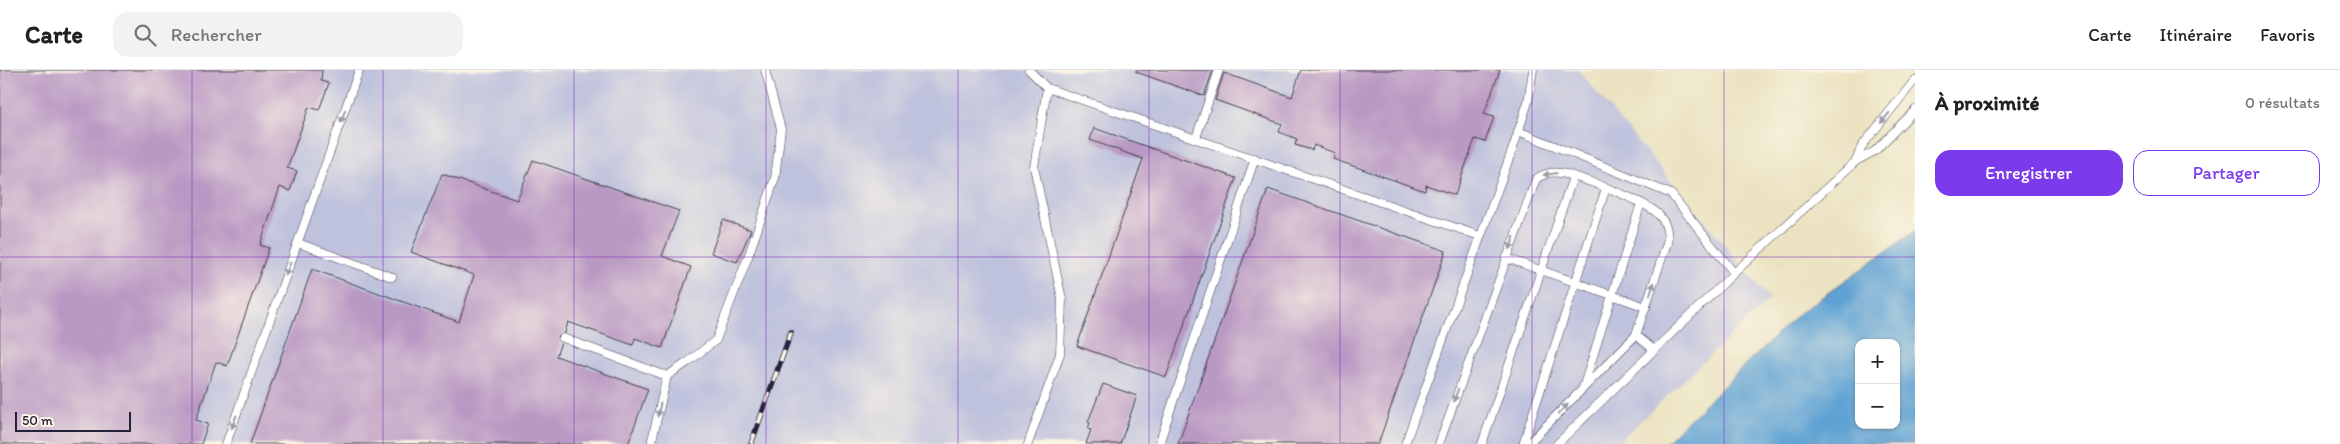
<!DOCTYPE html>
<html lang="fr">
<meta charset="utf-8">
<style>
:root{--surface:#fff;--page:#f2f2f2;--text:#222;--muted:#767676;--line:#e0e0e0;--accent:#7c3aed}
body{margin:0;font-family:Itim,sans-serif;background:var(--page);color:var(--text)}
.controls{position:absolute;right:15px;bottom:15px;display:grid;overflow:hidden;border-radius:10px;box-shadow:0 1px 4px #0004}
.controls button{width:45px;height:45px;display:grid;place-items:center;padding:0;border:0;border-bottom:1px solid var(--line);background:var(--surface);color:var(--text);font:25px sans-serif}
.scale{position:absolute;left:15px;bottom:12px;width:116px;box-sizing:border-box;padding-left:5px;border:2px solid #22223b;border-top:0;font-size:14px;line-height:18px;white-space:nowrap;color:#22223b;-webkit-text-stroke:4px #fcf5e5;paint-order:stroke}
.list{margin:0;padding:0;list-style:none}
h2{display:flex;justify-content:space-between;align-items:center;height:65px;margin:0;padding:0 20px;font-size:21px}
h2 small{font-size:16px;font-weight:400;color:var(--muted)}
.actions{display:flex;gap:10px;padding:15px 20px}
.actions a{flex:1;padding:11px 0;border:1px solid var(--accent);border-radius:15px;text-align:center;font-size:18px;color:var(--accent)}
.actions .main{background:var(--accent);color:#fff}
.icon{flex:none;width:28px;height:28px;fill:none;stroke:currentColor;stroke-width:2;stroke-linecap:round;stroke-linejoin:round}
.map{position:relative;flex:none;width:1915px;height:374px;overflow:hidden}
header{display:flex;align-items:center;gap:30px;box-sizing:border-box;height:70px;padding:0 25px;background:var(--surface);border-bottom:1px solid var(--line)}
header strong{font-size:24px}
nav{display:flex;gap:28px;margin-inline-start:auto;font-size:18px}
.search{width:350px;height:45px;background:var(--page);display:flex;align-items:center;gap:12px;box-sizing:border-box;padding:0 18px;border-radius:15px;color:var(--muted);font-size:19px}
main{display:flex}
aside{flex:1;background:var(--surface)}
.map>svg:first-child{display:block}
.industrial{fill:#bfc2dd}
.water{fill:#5ea2d3;stroke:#406287;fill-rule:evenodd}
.building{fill:#b999c3}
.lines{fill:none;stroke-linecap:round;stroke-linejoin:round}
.service-casing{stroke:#403f4f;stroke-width:9}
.service{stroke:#fff;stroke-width:8}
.rail-casing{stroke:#22223b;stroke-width:5.5}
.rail{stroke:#fcf5e5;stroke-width:4;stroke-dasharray:11;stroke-linecap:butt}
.oneway{fill:#9c9ca7}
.grid{fill:none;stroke:#7b2cbf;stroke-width:1;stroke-opacity:0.55}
</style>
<header>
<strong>Carte</strong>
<div class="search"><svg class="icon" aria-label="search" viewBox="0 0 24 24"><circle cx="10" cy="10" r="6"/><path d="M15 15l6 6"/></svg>Rechercher</div>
<nav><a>Carte</a><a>Itinéraire</a><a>Favoris</a></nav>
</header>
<main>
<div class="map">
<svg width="1915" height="374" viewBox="0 0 1915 374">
<rect width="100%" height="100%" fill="#fcf5e5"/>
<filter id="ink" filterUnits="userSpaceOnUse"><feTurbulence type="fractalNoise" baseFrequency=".02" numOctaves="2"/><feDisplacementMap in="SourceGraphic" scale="10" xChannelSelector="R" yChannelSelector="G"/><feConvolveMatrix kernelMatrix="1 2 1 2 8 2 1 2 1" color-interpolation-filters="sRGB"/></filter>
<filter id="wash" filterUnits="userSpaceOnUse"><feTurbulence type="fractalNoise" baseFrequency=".0096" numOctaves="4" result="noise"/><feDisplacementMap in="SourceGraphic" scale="20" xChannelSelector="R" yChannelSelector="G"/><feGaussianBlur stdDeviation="1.12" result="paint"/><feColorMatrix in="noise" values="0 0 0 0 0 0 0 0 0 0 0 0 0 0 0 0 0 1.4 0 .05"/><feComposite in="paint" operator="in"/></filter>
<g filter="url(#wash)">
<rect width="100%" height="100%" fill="#eae2c0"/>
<!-- industrial -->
<polygon class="industrial" points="0,0 1578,0 1770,229 1616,374 0,374"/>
<!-- water -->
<path class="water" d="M1915,161V374H1664L1798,244ZM1859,273H1896V355H1859Z"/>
<g id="blocks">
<!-- building -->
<g class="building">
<polygon points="0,0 322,0 321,11 329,13 319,40 309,37 287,98 297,101 290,121 280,117 260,175 269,178 227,296 216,292 196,350 208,354 201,374 0,374"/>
<polygon points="1136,0 1213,0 1204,26 1136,2"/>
<polygon points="1301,0 1500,0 1484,44 1494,47 1485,72 1475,69 1455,125 1426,115 1425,121 1359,98 1333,89 1335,83 1314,75 1312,80 1295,75 1297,69 1279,62 1282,54 1215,30 1224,3 1292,27"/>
<polygon points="1094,58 1236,108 1166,307 1077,276 1143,89 1090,70"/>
<polygon points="533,90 679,141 662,186 691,197 662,278 635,268 633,275 568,252 565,263 558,267 561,273 556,286 648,319 628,374 250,374 312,199 459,252 474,205 411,182 442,104 517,130"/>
<polygon points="1268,119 1446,181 1378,374 1178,374"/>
<polygon points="723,150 751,160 737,192 711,183"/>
<polygon points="1103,314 1137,326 1120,374 1086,374 1091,360 1088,359 1090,353 1088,352"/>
</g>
</g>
</g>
<g filter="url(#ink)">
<use href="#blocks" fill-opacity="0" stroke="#403f4f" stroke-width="1"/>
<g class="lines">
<defs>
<g id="service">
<polyline points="1029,0 1047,18 1480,166"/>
<polyline points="1915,10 1862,76 1856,91 1875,81 1915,40"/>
<polyline points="1518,61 1671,124 1734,203"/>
<polyline points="1196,68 1219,0"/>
<polyline points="298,173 392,207"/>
<polyline points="1506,188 1646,237"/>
<polyline points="1636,265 1654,280"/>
<polyline points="563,268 667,306"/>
<polyline points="1583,318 1641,133"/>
<polyline points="226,374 359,0"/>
<polyline points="651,374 667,306 688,292 716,270 748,187 775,108 781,59 765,0"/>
<polyline points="1028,374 1060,284 1062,229 1034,97 1047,18"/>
<polyline points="1159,374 1255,88"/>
<polyline points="1405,374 1514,75 1528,32 1533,0"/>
<path d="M1439,374L1536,109C1543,104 1551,101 1561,103C1580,107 1647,131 1659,145C1666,153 1669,162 1667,173L1636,265L1528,374"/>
<polyline points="1482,374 1573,107"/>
<polyline points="1523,374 1606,118"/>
<polyline points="1557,374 1734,203 1856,91"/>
</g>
</defs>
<!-- service casing -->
<use href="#service" class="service-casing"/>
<!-- service -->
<use href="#service" class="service"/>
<defs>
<polyline id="rail" points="751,374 791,262"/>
</defs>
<!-- rail casing -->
<use href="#rail" class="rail-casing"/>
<!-- rail -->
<use href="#rail" class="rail"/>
</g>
<!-- one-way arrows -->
<defs><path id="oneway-solid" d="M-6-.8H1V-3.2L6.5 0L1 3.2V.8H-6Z" transform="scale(1.25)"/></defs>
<g class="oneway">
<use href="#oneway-solid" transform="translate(343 46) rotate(110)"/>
<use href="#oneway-solid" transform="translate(1885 48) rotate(130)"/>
<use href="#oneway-solid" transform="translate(1550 104) rotate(172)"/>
<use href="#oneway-solid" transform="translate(1512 173) rotate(110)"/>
<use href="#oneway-solid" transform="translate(288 199) rotate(110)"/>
<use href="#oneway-solid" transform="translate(1652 219) rotate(-71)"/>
<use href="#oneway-solid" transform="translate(1456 325) rotate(110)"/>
<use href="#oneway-solid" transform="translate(1563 339) rotate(-45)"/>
<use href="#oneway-solid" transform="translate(659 340) rotate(102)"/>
<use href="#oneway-solid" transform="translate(234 352) rotate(110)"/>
</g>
</g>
<!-- grid -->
<path class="grid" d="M192,0V374M383,0V374M574,0V374M766,0V374M958,0V374M1149,0V374M1340,0V374M1532,0V374M1724,0V374M0,187H1915"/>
</svg>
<div class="controls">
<button>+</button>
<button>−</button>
</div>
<div class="scale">50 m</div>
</div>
<aside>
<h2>À proximité<small>0 résultats</small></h2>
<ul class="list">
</ul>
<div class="actions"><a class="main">Enregistrer</a><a>Partager</a></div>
</aside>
</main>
